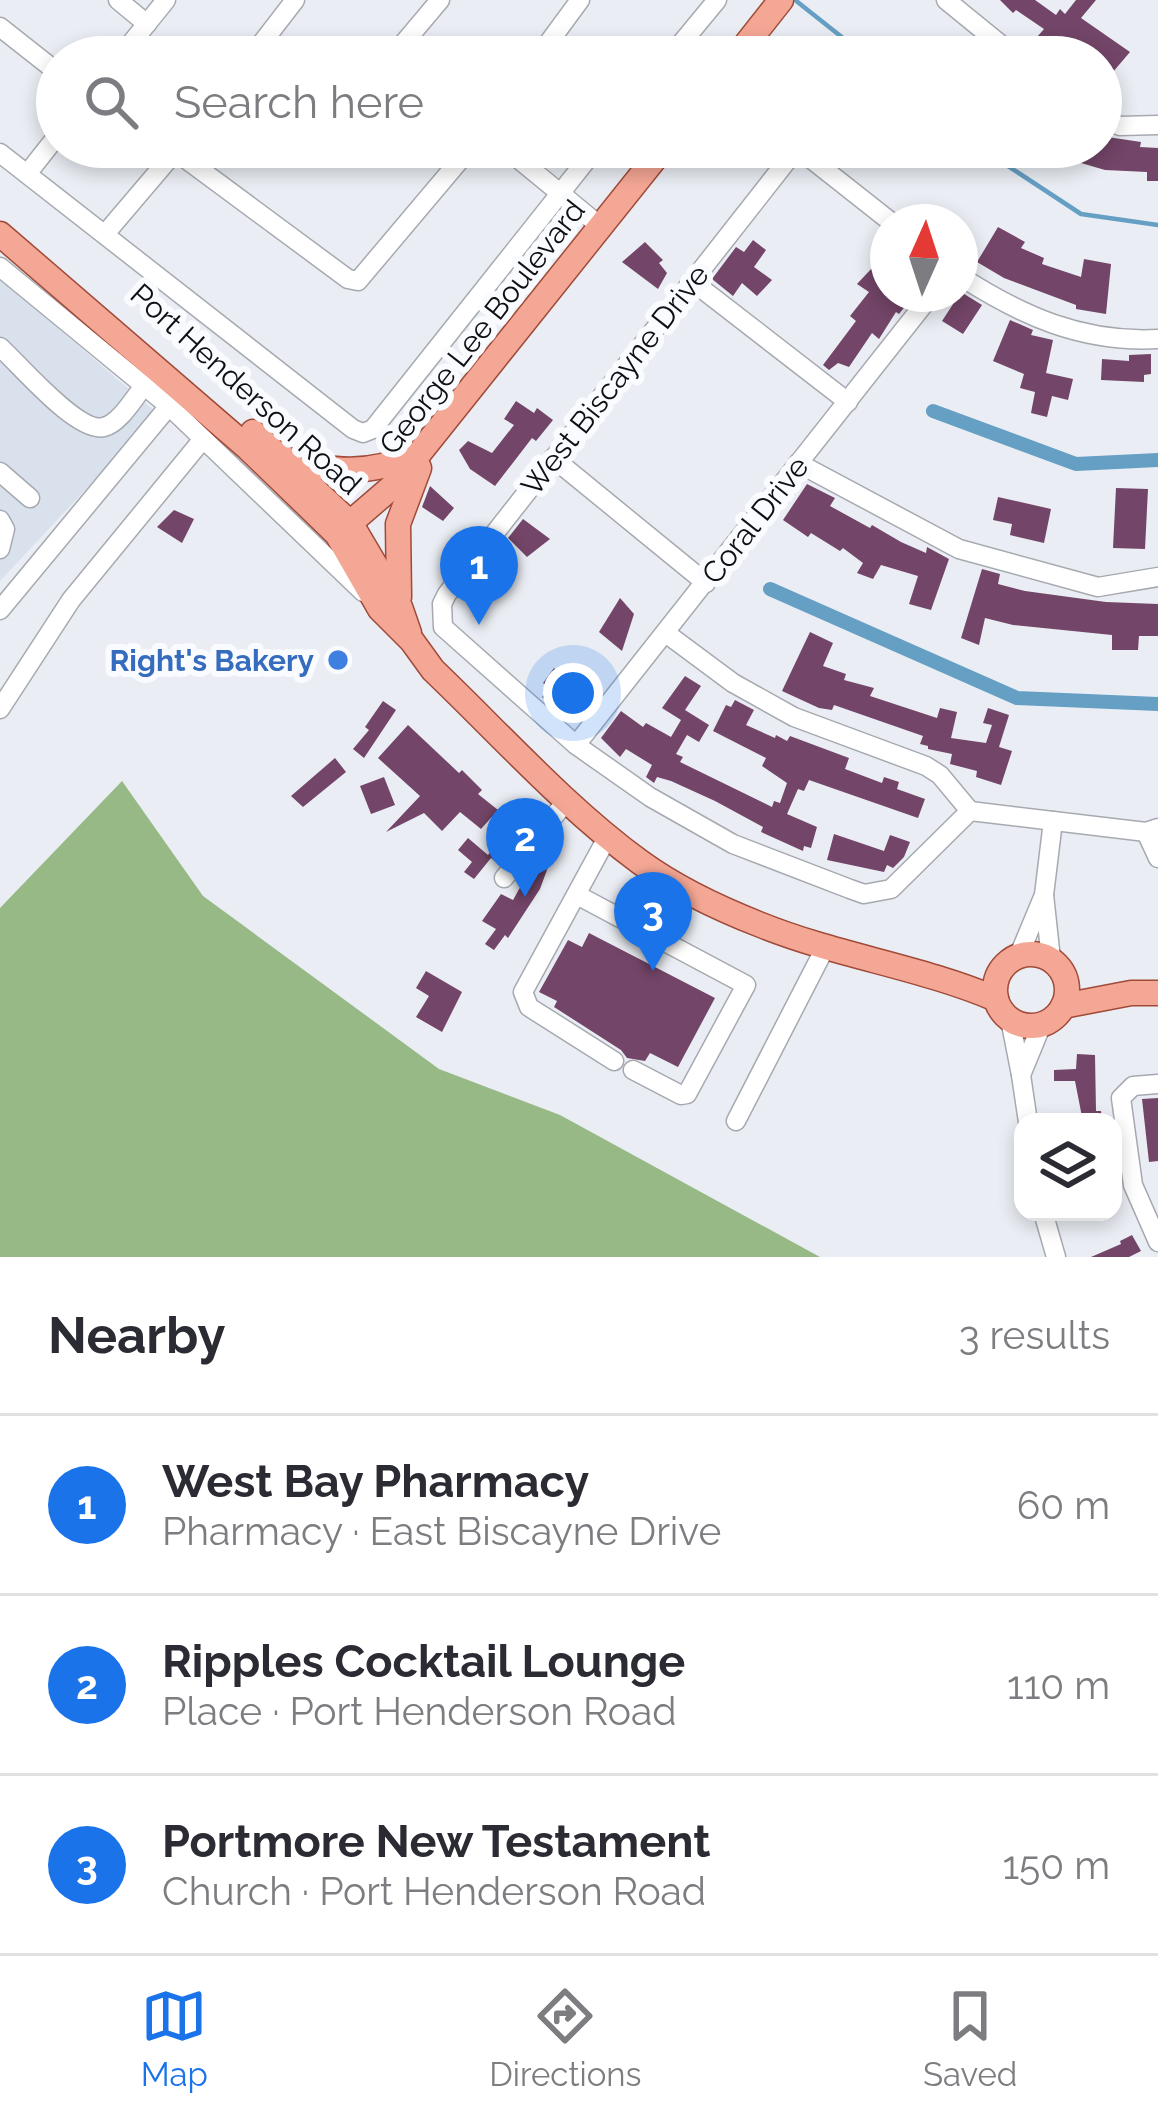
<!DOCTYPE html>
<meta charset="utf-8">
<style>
:root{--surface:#fff;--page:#f2f2f3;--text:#2b2b33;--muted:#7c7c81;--line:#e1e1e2;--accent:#1a73e8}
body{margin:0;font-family:Raleway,sans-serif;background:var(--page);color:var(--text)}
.controls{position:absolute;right:36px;bottom:36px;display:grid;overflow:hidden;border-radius:24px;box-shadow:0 6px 18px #0003}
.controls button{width:108px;height:108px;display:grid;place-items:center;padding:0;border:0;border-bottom:3px solid var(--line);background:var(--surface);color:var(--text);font:60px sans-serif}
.compass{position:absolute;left:870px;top:204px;width:108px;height:108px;border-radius:50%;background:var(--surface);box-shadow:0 6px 18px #0003;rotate:3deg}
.you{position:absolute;left:573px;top:693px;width:42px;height:42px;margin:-30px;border:9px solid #fff;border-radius:50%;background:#1a73e8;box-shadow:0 0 0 18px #1a73e833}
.badge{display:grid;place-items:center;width:78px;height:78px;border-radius:50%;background:var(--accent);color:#fff;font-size:39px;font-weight:700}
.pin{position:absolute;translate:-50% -99px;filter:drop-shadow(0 3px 6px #0008)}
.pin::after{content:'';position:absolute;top:63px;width:42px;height:36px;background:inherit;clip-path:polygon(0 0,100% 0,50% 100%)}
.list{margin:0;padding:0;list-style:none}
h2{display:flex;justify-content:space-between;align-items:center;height:156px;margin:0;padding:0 48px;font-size:51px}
h2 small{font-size:39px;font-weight:400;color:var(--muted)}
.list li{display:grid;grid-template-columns:78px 1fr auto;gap:36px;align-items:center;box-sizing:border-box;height:180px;padding:0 48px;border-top:3px solid var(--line)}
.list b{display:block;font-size:45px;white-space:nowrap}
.list p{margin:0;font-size:39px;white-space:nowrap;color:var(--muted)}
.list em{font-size:39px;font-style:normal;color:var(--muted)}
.icon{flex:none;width:66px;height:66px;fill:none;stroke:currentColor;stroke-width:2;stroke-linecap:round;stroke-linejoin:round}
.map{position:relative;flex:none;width:1158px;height:1257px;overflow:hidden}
.search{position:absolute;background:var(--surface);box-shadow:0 6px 18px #0003;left:36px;right:36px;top:36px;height:132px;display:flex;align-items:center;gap:30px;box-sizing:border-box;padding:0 42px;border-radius:66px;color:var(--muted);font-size:45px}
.sheet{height:696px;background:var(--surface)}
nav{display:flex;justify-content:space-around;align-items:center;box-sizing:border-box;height:168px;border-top:3px solid var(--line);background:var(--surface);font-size:33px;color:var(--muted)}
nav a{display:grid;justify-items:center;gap:6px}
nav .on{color:var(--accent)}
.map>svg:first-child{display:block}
.built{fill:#d9e1ed}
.forest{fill:#96b986}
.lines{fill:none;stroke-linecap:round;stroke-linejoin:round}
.stream{stroke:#669fc4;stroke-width:4.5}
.canal{stroke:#669fc4;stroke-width:14}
.building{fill:#734568}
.minor-casing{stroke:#a6aab0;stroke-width:21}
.major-casing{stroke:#a04b39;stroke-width:27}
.minor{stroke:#fff;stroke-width:18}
.major{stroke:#f5a795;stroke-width:24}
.shop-dot{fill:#3f7fe0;stroke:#f9fbff;stroke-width:4.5}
.labels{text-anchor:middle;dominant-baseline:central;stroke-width:12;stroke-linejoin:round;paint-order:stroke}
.street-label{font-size:30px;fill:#0d0f10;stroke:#f9fbff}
.shop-label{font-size:30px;font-weight:bold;fill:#366cbe;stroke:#f9fbff;text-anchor:end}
</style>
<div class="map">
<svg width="1158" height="1257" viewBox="0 0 1158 1257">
<rect width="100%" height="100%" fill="#eaeef4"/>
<!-- built -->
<polygon class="built" points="0,279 157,413 0,581"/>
<!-- forest -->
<polygon class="forest" points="122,781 203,896 439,1069 560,1115 820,1257 0,1257 0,908"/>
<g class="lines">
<!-- stream -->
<g class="stream">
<polyline points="795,0 867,57"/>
<polyline points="979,147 1081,214 1158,225"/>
</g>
<!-- canal -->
<g class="canal">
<polyline points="933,411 1076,464 1158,460"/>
<polyline points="770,589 1017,698 1158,704"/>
</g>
</g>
<!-- building -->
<g class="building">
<polygon points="1000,0 1035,0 1056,15 1060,9 1065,14 1076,0 1096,0 1081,18 1130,52 1101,86 1101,57 1074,57 1059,46 1055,51 1037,37 1044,29 1016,10 1013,13"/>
<polygon points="1101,136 1141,142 1140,147 1158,148 1158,181 1147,181 1147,172 1105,170 1081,163 1056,147 1101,147"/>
<polygon points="998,227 1025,242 1021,248 1044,258 1042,264 1081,277 1084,259 1111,264 1106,314 1076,309 1076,305 1004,278 977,262"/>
<polygon points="753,240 766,250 754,267 772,280 757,296 742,283 733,296 712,279 736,247 744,252"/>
<polygon points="645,242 663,260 659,263 667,273 658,289 622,262"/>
<polygon points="888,251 888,294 915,294 899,314 896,312 879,339 872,333 849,367 838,363 829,370 823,365 856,321 850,316 869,292 857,284"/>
<polygon points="961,292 982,305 963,334 942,321"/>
<polygon points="1010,320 1033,330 1031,335 1053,340 1046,373 1073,379 1068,400 1052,396 1047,417 1031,413 1035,392 1020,388 1024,374 993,361"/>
<polygon points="1151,354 1151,374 1144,375 1144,382 1101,380 1102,359 1129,361 1129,355"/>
<polygon points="516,401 534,413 537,408 553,420 536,441 532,438 495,486 470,469 459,450 468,441 492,453 514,425 504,419"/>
<polygon points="807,484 835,498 830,506 870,528 872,525 901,542 926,553 927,547 949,559 931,610 909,604 918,576 881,565 873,579 857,573 863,563 843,548 840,551 811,533 808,537 783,520"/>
<polygon points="430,486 454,508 443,521 422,507"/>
<polygon points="1116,488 1148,489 1145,549 1113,548"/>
<polygon points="998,497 1051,509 1044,543 1010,535 1012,524 993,520"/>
<polygon points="174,510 194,519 182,543 157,527"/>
<polygon points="523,519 550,539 527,557 508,538"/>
<polygon points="982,569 1000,574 998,584 1025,591 1106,602 1158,604 1158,636 1139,636 1138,650 1112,650 1112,635 1013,625 985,618 979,645 961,638"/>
<polygon points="620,598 634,614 622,651 599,632"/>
<polygon points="810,632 833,643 823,666 846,674 844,680 874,688 870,696 937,718 940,708 957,712 951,738 986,743 992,725 983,723 988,708 1009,715 999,747 1012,751 1001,785 976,777 977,771 950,764 952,754 928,749 928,746 920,744 923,736 834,705 832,710 819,708 782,691"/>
<polygon points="554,668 584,696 574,707 565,708 561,713 542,697 549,688 543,683"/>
<polygon points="685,676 701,686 685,710 709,725 699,742 687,735 676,754 683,757 680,762 772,807 774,801 780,803 787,783 762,766 766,758 713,731 726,705 731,707 735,700 754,710 746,725 775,738 776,735 787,741 790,736 849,758 845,769 882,783 884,777 899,782 897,789 925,799 918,818 809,780 804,791 798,789 787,814 817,827 811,848 804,846 803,851 761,832 763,827 715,801 671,781 657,777 654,783 646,777 652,765 626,749 620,757 601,738 621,711 643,727 646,723 671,737 681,720 662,708"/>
<polygon points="383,701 396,710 364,758 353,749 369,730 365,727"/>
<polygon points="408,725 459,773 462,770 482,790 478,794 498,810 481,829 460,812 442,831 424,813 386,832 420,796 378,758"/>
<polygon points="335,758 346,772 303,807 291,796"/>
<polygon points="384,777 395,805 371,814 360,786"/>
<polygon points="834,834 884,851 890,835 910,842 904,857 893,868 887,865 884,872 827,860"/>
<polygon points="468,838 488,855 500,840 511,848 498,864 491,858 474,879 464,872 472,862 458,850"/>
<polygon points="535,861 548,867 540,889 508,938 505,935 494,950 485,944 496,929 482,921 501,894 513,900"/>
<polygon points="589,933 715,998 678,1067 650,1053 645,1061 627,1058 621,1050 554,1007 557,1001 539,992 568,940 582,947"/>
<polygon points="426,971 462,992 442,1032 416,1017 429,996 416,988"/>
<polygon points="1077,1054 1095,1055 1096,1111 1101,1111 1102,1122 1083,1122 1075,1081 1054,1081 1054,1070 1076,1069"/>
<polygon points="1158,1098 1158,1161 1149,1162 1142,1099"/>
<polygon points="1132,1235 1141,1251 1129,1257 1091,1257 1121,1244 1120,1241"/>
</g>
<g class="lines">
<defs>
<g id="minor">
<polyline points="118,0 147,24"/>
<polyline points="946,0 1016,57"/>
<polyline points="0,27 57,72"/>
<polyline points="120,57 166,0"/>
<polyline points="251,57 295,0"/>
<polyline points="392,57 440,0"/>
<polyline points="538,57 580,0"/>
<polyline points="670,57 717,0"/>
<polyline points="1101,118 1120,126 1158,125"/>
<polyline points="504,147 600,226"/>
<polyline points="796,147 891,222"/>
<polyline points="797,148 447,594 442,604 443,627 576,745 650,797 733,844 850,889 864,894 891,889 970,811"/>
<polyline points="175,151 348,279 358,281 471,147"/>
<polyline points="0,153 353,429 363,433 373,429 597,147"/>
<polyline points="27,174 57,136"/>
<polyline points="105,234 179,147"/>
<polyline points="0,267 169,406 363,592"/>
<path d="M960,276C1022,316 1082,343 1158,339"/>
<polyline points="693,282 848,402"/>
<path d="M0,347C20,365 78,434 104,427C120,423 134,398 144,386"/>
<polyline points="553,458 706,583"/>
<polyline points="798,463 959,549 1098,587 1158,577"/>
<polyline points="0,472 30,498"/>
<polyline points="0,520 5,529 0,549"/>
<polyline points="0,610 169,406"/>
<polyline points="667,634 733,683 794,717 926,766 940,775 970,811"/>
<polyline points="0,709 71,600 203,439"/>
<polyline points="576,745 932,294"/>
<polyline points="970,811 1146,832 1158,828"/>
<polyline points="1146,832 1158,858"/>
<polyline points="608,836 523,992 529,1007 614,1061"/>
<polyline points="504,878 568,799"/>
<polyline points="577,895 746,985 687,1094 681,1095 633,1070"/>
<polyline points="1044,895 1053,821"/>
<polyline points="1019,955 1044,895 1051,959"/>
<polyline points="1010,1019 1021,1075 1042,1024"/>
<polyline points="1021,1075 1028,1122"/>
<polyline points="1158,1084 1133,1086 1121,1098 1133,1185 1158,1242"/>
<polyline points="736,1121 825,948"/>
<polyline points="1043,1212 1056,1257"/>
</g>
<g id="major">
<polyline points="736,57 781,0"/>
<path d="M0,234L248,448L337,534L380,609L412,641L433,670C500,734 565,807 640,862C677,889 720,909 761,925C838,956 921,967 996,999"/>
<polyline points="253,432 351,524 400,607 409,633"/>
<path d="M285,459C332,472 368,476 414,455"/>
<polyline points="342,530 393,486 664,147"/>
<polyline points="399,597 398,524 419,468"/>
<circle cx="1031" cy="990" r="36"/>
<polyline points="1063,1006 1131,993 1158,993"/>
</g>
</defs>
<!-- minor casing -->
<use href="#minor" class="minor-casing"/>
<!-- major casing -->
<use href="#major" class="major-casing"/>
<!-- minor -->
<use href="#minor" class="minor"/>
<!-- major -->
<use href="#major" class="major"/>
</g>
<!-- markers -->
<circle class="shop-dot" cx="338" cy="660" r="12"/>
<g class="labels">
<!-- street labels -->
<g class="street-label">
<text transform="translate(482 327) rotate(-52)">George Lee Boulevard</text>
<text transform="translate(615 380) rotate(-52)">West Biscayne Drive</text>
<text transform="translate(246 389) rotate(42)">Port Henderson Road</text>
<text transform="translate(755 520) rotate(-52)">Coral Drive</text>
</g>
<!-- shop labels -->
<g class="shop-label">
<text x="314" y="660">Right's Bakery</text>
</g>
</g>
</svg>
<div class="controls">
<button><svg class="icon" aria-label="layers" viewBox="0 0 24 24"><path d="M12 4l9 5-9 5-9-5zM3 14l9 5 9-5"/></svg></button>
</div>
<svg class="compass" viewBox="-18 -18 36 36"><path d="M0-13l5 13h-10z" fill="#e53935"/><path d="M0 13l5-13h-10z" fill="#7c7c81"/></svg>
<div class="you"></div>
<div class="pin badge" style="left:479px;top:625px">1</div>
<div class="pin badge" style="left:525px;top:897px">2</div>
<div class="pin badge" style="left:653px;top:971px">3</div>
<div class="search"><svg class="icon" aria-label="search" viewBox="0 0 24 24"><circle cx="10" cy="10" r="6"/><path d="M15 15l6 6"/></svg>Search here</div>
</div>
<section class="sheet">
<h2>Nearby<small>3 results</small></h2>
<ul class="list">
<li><span class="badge">1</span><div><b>West Bay Pharmacy</b><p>Pharmacy · East Biscayne Drive</p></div><em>60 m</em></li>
<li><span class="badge">2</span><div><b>Ripples Cocktail Lounge</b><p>Place · Port Henderson Road</p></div><em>110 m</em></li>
<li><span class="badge">3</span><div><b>Portmore New Testament</b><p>Church · Port Henderson Road</p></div><em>150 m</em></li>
</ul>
</section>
<nav>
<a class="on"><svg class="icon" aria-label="map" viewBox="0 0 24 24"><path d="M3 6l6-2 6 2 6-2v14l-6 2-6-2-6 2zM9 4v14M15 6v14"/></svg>Map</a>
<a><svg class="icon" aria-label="directions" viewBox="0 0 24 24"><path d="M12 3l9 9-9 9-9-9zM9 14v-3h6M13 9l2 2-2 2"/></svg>Directions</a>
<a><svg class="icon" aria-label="saved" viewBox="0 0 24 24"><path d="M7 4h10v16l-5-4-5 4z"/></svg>Saved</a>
</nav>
